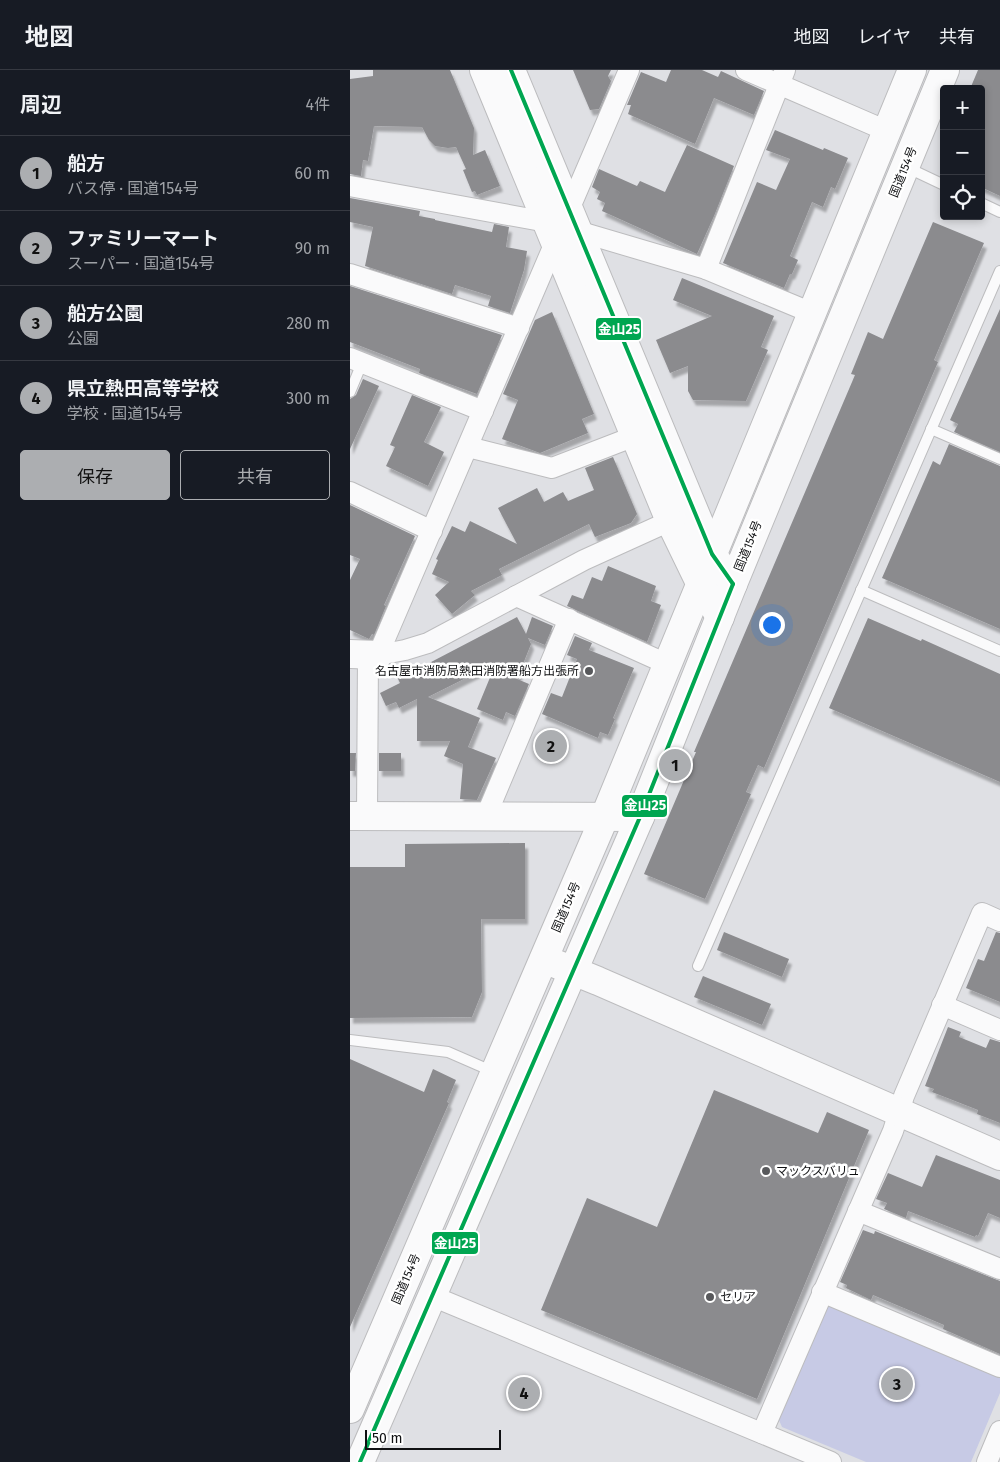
<!DOCTYPE html>
<html lang="ja">
<meta charset="utf-8">
<style>
:root{--surface:#171b24;--page:#242831;--text:#f1f3f6;--muted:#9ea1a6;--line:#363941;--accent:#acaeb1}
body{margin:0;font-family:"Fira Sans","Noto Sans JP",sans-serif;background:var(--page);color:var(--text)}
.controls{position:absolute;right:15px;top:15px;display:grid;overflow:hidden;border-radius:5px;box-shadow:0 2px 8px #0003}
.controls button{width:45px;height:45px;display:grid;place-items:center;padding:0;border:0;border-bottom:1px solid var(--line);background:var(--surface);color:var(--text);font:25px sans-serif}
.scale{position:absolute;left:15px;bottom:12px;width:136px;box-sizing:border-box;padding-left:5px;border:2px solid #101113;border-top:0;font-size:14px;line-height:18px;white-space:nowrap;color:#101113;-webkit-text-stroke:4px #fff;paint-order:stroke}
.you{position:absolute;left:421px;top:554px;width:18px;height:18px;margin:-12px;border:4px solid #fff;border-radius:50%;background:#1a73e8;box-shadow:0 0 0 8px #1a73e833}
.badge{display:grid;place-items:center;width:32px;height:32px;border-radius:50%;background:var(--accent);color:#111;font-size:16px;font-weight:700}
.pin{position:absolute;translate:-50% -50%;border:2px solid #fff;box-shadow:0 1px 5px #0006}
.list{margin:0;padding:0;list-style:none}
h2{display:flex;justify-content:space-between;align-items:center;height:65px;margin:0;padding:0 20px;font-size:21px}
h2 small{font-size:16px;font-weight:400;color:var(--muted)}
.list li{display:grid;grid-template-columns:32px 1fr auto;gap:15px;align-items:center;box-sizing:border-box;height:75px;padding:0 20px;border-top:1px solid var(--line)}
.list b{display:block;font-size:19px;white-space:nowrap}
.list p{margin:0;font-size:16px;white-space:nowrap;color:var(--muted)}
.list em{font-size:16px;font-style:normal;color:var(--muted)}
.actions{display:flex;gap:10px;padding:15px 20px}
.actions a{flex:1;padding:11px 0;border:1px solid var(--accent);border-radius:5px;text-align:center;font-size:18px;color:var(--accent)}
.actions .main{background:var(--accent);color:#111}
.icon{flex:none;width:28px;height:28px;fill:none;stroke:currentColor;stroke-width:2;stroke-linecap:round;stroke-linejoin:round}
.map{position:relative;flex:none;width:650px;height:1392px;overflow:hidden}
header{display:flex;align-items:center;gap:30px;box-sizing:border-box;height:70px;padding:0 25px;background:var(--surface);border-bottom:1px solid var(--line)}
header strong{font-size:24px}
nav{display:flex;gap:28px;margin-inline-start:auto;font-size:18px}
main{display:flex}
aside{flex:1;background:var(--surface)}
.map>svg:first-child{display:block}
.green{fill:#c7cae5}
.building{fill:#8b8b8e;filter:url(#shadow)}
.lines{fill:none;stroke-linecap:round;stroke-linejoin:round}
.lane-casing{stroke:#bcbcbe;stroke-width:12}
.street-casing{stroke:#bcbcbe;stroke-width:22}
.secondary-casing{stroke:#bcbcbe;stroke-width:30}
.highway-casing{stroke:#bcbcbe;stroke-width:30}
.lane{stroke:#fafafb;stroke-width:10}
.street{stroke:#fafafb;stroke-width:20}
.secondary{stroke:#fafafb;stroke-width:28}
.highway{stroke:#fafafb;stroke-width:28}
.bus-1-casing{stroke:#fff;stroke-width:8}
.bus-1{stroke:#00a651;stroke-width:4}
.poi-dot{fill:#58595c;stroke:#fff;stroke-width:2}
.labels{text-anchor:middle;dominant-baseline:central;stroke-width:5;stroke-linejoin:round;paint-order:stroke}
.street-label{font-size:12px;fill:#101113;stroke:#fff}
.poi-label{font-size:12px;fill:#101113;stroke:#fff;text-anchor:start}
.line-badge{stroke:#fff;stroke-width:2}
.badge-label{font-size:14px;text-anchor:middle;font-weight:bold;fill:#fff}
</style>
<header>
<strong>地図</strong>
<nav><a>地図</a><a>レイヤ</a><a>共有</a></nav>
</header>
<main>
<aside>
<h2>周辺<small>4件</small></h2>
<ul class="list">
<li><span class="badge">1</span><div><b>船方</b><p>バス停 · 国道154号</p></div><em>60 m</em></li>
<li><span class="badge">2</span><div><b>ファミリーマート</b><p>スーパー · 国道154号</p></div><em>90 m</em></li>
<li><span class="badge">3</span><div><b>船方公園</b><p>公園</p></div><em>280 m</em></li>
<li><span class="badge">4</span><div><b>県立熱田高等学校</b><p>学校 · 国道154号</p></div><em>300 m</em></li>
</ul>
<div class="actions"><a class="main">保存</a><a>共有</a></div>
</aside>
<div class="map">
<svg width="650" height="1392" viewBox="0 0 650 1392">
<defs>
<filter id="shadow"><feDropShadow dx="3" dy="5.5" stdDeviation="1" flood-color="#0004"/></filter>
</defs>
<rect width="100%" height="100%" fill="#dfe0e4"/>
<!-- green -->
<polygon class="green" points="485,1234 650,1304 650,1323 621,1392 516,1392 432,1357 428,1348 477,1237"/>
<!-- building -->
<g class="building">
<polygon points="23,0 100,0 124,58 123,85 135,80 150,116 127,125 125,121 122,122 113,100 116,99 106,77 98,78 85,76 79,70 72,57 24,56 18,91 13,90 11,106 0,104 0,9 23,6"/>
<polygon points="223,0 261,0 258,6 261,11 249,39 240,40"/>
<polygon points="321,0 352,0 368,7 371,1 414,21 404,45 364,28 345,74 278,44 281,35 277,35 291,2 316,12"/>
<polygon points="628,0 650,0 650,126 631,117 631,19 620,19"/>
<polygon points="425,60 473,80 474,78 498,88 485,119 481,117 473,137 462,132 440,186 448,190 442,204 440,204 434,218 373,193 407,112 426,120 440,89 416,80"/>
<polygon points="337,75 384,96 364,146 347,184 252,141 255,133 247,129 250,122 242,117 249,99 287,116 290,111 315,122"/>
<polygon points="0,128 70,141 69,146 85,149 85,150 142,162 144,154 159,157 156,177 177,181 174,200 160,243 138,236 141,226 105,215 102,224 15,196 23,157 0,152"/>
<polygon points="583,152 634,173 584,290 588,292 414,698 408,695 396,722 401,724 355,829 294,804 346,682 344,682 505,305 501,304 518,262 533,269"/>
<polygon points="332,208 424,246 411,277 418,280 396,331 343,330 338,321 338,296 320,303 306,270 362,246 323,230"/>
<polygon points="0,216 152,265 127,324 69,303 70,299 0,272"/>
<polygon points="650,239 650,382 604,362 608,354 600,350"/>
<polygon points="202,242 244,344 232,349 238,363 190,383 152,369 168,330 153,324 185,250"/>
<polygon points="13,309 29,316 0,379 0,329 6,325"/>
<polygon points="62,325 91,337 74,372 94,382 78,416 36,396 45,377 40,375"/>
<polygon points="599,374 650,396 650,559 532,508 583,391 590,395"/>
<polygon points="263,387 287,444 281,453 245,467 239,454 149,499 152,505 121,521 125,525 102,544 85,525 99,512 82,504 88,490 86,489 102,456 115,462 120,451 167,474 148,438 187,418 194,432 213,422 218,431 244,420 235,398"/>
<polygon points="0,435 65,466 34,535 36,536 24,565 22,564 19,569 0,560 0,510 10,489 0,485"/>
<polygon points="258,496 306,516 301,531 311,535 297,572 217,536 222,525 233,529 242,507 252,511"/>
<polygon points="167,547 176,564 182,547 203,556 195,575 178,568 181,574 167,609 179,614 165,646 156,642 153,650 127,639 146,593 78,627 130,648 118,677 146,688 127,730 110,729 113,694 94,686 100,671 67,671 67,629 49,638 46,632 36,636 30,623 50,613 46,605 60,598 62,602"/>
<polygon points="518,548 571,571 572,569 650,604 650,712 479,638"/>
<polygon points="225,566 242,573 239,580 284,598 263,648 265,649 258,665 250,662 248,668 192,644 201,623 212,627 227,589 217,585"/>
<polygon points="0,683 6,683 5,701 0,701"/>
<rect x="29" y="683" width="22" height="18"/>
<polygon points="175,773 175,849 131,849 132,922 122,947 0,948 0,797 55,797 55,774"/>
<polygon points="374,862 439,889 432,907 367,880"/>
<polygon points="646,862 650,863 650,932 616,918 628,889 634,891"/>
<polygon points="353,906 421,934 412,955 344,927"/>
<polygon points="598,957 611,962 609,967 636,978 640,969 650,972 650,1053 627,1044 628,1040 582,1022 584,1019 575,1016"/>
<polygon points="0,989 74,1022 83,999 106,1010 97,1032 99,1033 0,1257"/>
<polygon points="364,1020 468,1063 477,1042 519,1060 407,1329 191,1240 237,1128 307,1157"/>
<polygon points="586,1085 650,1110 650,1148 638,1143 628,1166 626,1165 625,1167 558,1141 556,1148 534,1139 537,1133 526,1129 538,1103 572,1117"/>
<polygon points="513,1160 524,1164 525,1161 650,1211 650,1284 593,1259 594,1255 523,1225 521,1230 496,1218 497,1215 490,1212"/>
</g>
<g class="lines">
<defs>
<g id="lane">
<polyline points="556,97 594,115"/>
<polyline points="631,133 650,142"/>
<polyline points="0,322 12,293"/>
<polyline points="581,359 650,389"/>
<polyline points="511,520 650,581"/>
<polyline points="348,896 650,201"/>
<polyline points="0,970 98,982 144,1002"/>
</g>
<g id="street">
<polyline points="396,0 537,61"/>
<polyline points="0,116 197,152 356,199 462,243"/>
<polyline points="356,199 435,0"/>
<polyline points="0,204 169,258"/>
<polyline points="0,288 133,341"/>
<polyline points="118,377 202,398 285,366"/>
<polyline points="0,422 82,461"/>
<polyline points="166,526 317,594"/>
<polyline points="28,585 279,0"/>
<polyline points="28,585 55,580 78,573 234,490 320,451"/>
<polyline points="17,746 18,585"/>
<polyline points="136,746 219,549"/>
<polyline points="592,935 650,960"/>
<polyline points="508,1141 650,1199"/>
<polyline points="472,1222 650,1297"/>
<polyline points="82,1226 481,1392"/>
<polyline points="412,1363 543,1061 554,1026 632,843 650,851"/>
<polyline points="637,1392 650,1361"/>
</g>
<g id="secondary">
<polyline points="134,0 320,451 350,513 370,547"/>
<polyline points="161,0 362,484 383,514"/>
<polyline points="0,584 28,585"/>
<polyline points="0,746 290,747"/>
<polyline points="194,889 248,911 650,1086"/>
</g>
<g id="highway">
<polyline points="0,1339 255,746 562,0"/>
<polyline points="10,1392 290,747 383,514 595,0"/>
</g>
</defs>
<!-- lane casing -->
<use href="#lane" class="lane-casing"/>
<!-- street casing -->
<use href="#street" class="street-casing"/>
<!-- secondary casing -->
<use href="#secondary" class="secondary-casing"/>
<!-- highway casing -->
<use href="#highway" class="highway-casing"/>
<!-- lane -->
<use href="#lane" class="lane"/>
<!-- street -->
<use href="#street" class="street"/>
<!-- secondary -->
<use href="#secondary" class="secondary"/>
<!-- highway -->
<use href="#highway" class="highway"/>
<defs>
<g id="bus-1">
<polyline points="161,0 362,484 383,514"/>
<polyline points="10,1392 290,747 383,514"/>
</g>
</defs>
<!-- bus-1 casing -->
<use href="#bus-1" class="bus-1-casing"/>
<!-- bus-1 -->
<use href="#bus-1" class="bus-1"/>
</g>
<!-- markers -->
<g class="poi-dot">
<circle cx="239" cy="601" r="5"/>
<circle cx="416" cy="1101" r="5"/>
<circle cx="360" cy="1227" r="5"/>
</g>
<g class="labels">
<!-- street labels -->
<g class="street-label">
<text transform="translate(553 102) rotate(-68)">国道154号</text>
<text transform="translate(398 476) rotate(-68)">国道154号</text>
<text transform="translate(216 837) rotate(-67)">国道154号</text>
<text transform="translate(56 1209) rotate(-67)">国道154号</text>
</g>
<!-- poi labels -->
<g class="poi-label">
<text x="229" y="601" text-anchor="end">名古屋市消防局熱田消防署船方出張所</text>
<text x="426" y="1101">マックスバリュ</text>
<text x="370" y="1227">セリア</text>
</g>
</g>
<g class="line-badge">
<rect x="245" y="247" width="47" height="24" rx="5" fill="#00a651"/>
<rect x="271" y="724" width="47" height="24" rx="5" fill="#00a651"/>
<rect x="81" y="1161" width="48" height="24" rx="5" fill="#00a651"/>
</g>
<g class="badge-label">
<text x="269" y="264">金山25</text>
<text x="295" y="740">金山25</text>
<text x="105" y="1178">金山25</text>
</g>
</svg>
<div class="controls">
<button>+</button>
<button>−</button>
<button><svg class="icon" aria-label="locate" viewBox="0 0 24 24"><circle cx="12" cy="12" r="6"/><path d="M12 2v4M12 18v4M2 12h4M18 12h4"/></svg></button>
</div>
<div class="scale">50 m</div>
<div class="you"></div>
<div class="pin badge" style="left:325px;top:695px">1</div>
<div class="pin badge" style="left:201px;top:676px">2</div>
<div class="pin badge" style="left:547px;top:1314px">3</div>
<div class="pin badge" style="left:174px;top:1323px">4</div>
</div>
</main>
